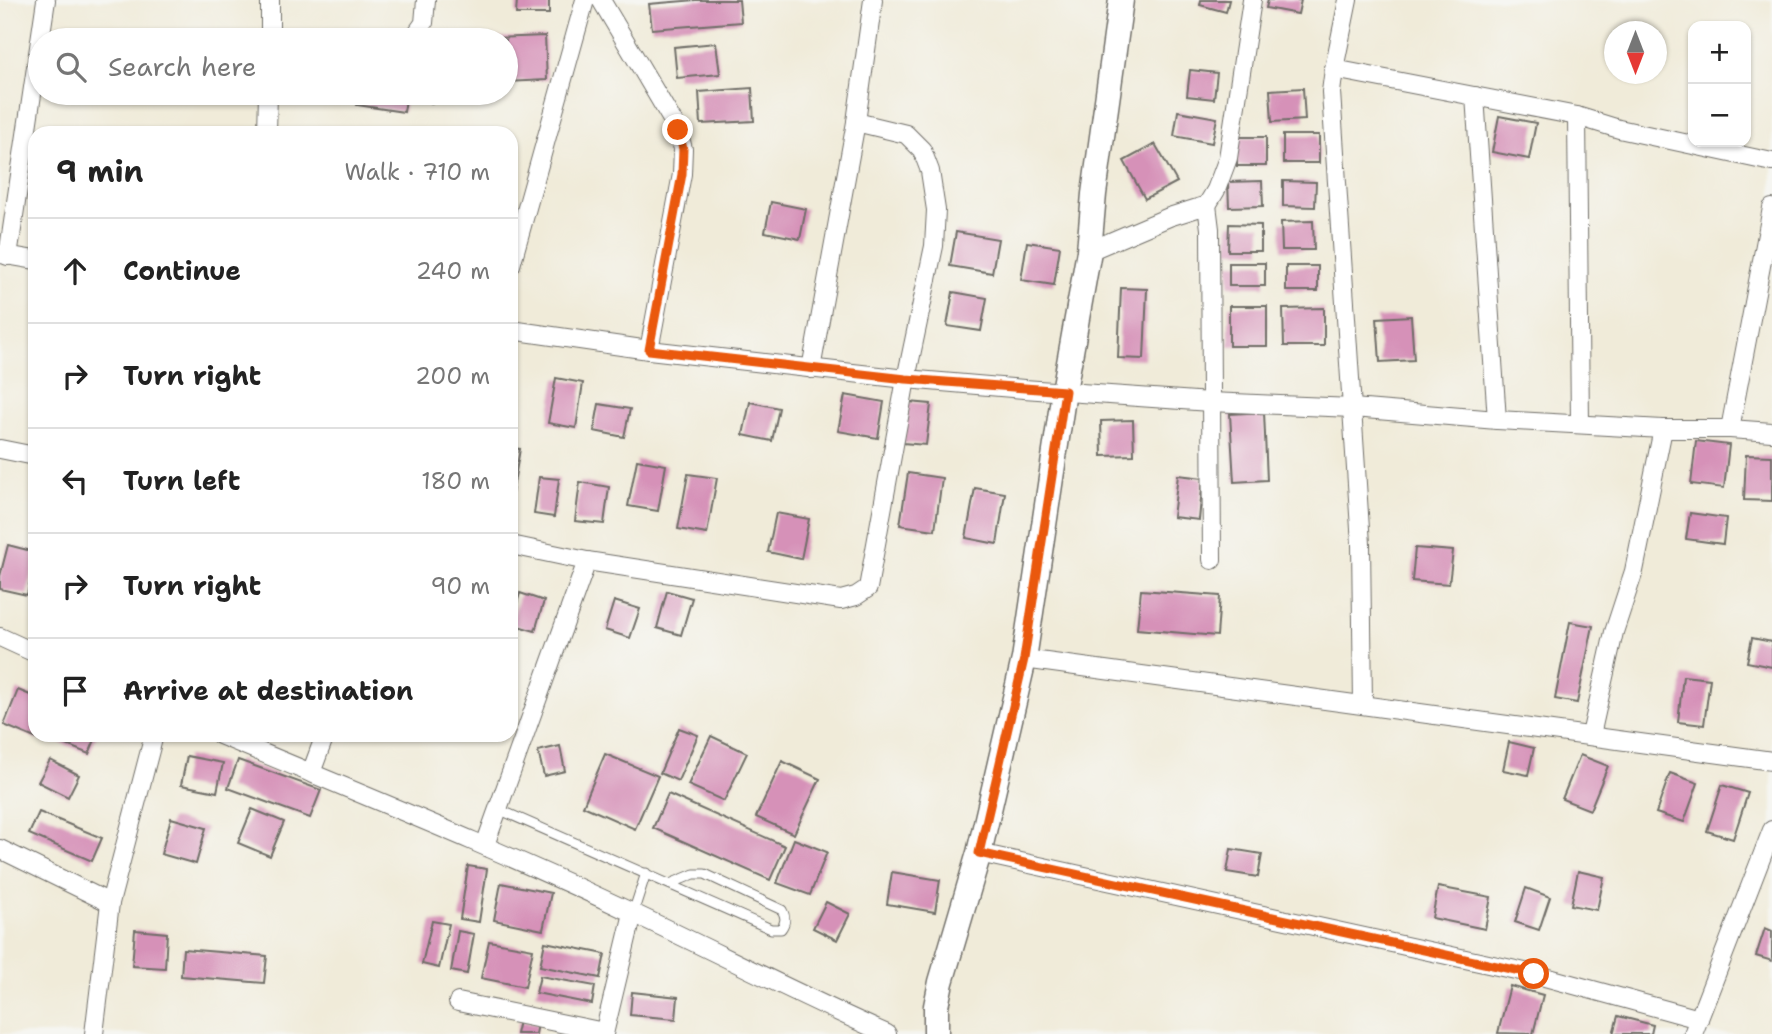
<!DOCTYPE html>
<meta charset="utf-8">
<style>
:root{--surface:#fff;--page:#f6f6f6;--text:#222;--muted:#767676;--line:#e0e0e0}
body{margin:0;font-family:"Shantell Sans",sans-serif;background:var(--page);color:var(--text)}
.controls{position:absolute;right:21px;top:21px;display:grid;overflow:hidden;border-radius:14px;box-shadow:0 2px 5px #0004}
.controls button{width:63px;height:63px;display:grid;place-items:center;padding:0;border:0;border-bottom:2px solid var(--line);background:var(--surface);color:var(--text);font:35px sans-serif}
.compass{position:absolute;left:1604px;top:21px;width:63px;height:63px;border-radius:50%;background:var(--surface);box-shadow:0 2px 5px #0004;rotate:180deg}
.stop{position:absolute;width:21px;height:21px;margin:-16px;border:5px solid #ea580c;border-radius:50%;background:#fff}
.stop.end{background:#ea580c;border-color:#fff;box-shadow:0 2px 7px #0008}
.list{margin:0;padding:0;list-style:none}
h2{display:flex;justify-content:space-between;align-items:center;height:91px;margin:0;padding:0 28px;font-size:30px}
h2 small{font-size:23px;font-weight:400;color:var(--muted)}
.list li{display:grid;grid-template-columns:46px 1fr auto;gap:21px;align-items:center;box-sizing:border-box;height:105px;padding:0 28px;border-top:2px solid var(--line)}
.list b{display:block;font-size:26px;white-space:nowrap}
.list em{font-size:23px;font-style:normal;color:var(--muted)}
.icon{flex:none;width:38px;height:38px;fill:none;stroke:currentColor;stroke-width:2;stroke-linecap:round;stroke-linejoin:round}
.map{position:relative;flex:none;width:1772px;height:1034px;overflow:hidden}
.search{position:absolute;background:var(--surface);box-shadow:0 2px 5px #0004;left:28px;top:28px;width:490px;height:77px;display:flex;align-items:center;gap:18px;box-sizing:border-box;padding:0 24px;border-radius:38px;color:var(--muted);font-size:26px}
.panel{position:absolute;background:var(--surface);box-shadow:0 2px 5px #0004;left:28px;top:126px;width:490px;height:616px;border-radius:21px}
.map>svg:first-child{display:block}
.building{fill:#d691b8}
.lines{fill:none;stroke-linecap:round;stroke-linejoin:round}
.service-casing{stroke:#706e68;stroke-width:11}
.minor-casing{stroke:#706e68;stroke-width:20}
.secondary-casing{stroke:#706e68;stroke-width:27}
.service{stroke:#fff;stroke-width:9}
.minor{stroke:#fff;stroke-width:18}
.secondary{stroke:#fff;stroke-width:24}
.route{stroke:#ea580c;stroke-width:9}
</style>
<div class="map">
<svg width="1772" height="1034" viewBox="0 0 1772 1034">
<rect width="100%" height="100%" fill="#f6f6f2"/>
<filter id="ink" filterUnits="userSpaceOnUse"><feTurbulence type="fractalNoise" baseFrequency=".0143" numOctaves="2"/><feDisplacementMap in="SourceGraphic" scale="14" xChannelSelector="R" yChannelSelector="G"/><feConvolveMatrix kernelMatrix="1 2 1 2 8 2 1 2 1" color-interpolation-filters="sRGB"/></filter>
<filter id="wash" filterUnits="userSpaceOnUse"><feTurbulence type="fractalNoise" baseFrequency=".00686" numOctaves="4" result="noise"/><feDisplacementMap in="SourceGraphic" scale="28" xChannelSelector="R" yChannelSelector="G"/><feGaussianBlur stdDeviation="1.57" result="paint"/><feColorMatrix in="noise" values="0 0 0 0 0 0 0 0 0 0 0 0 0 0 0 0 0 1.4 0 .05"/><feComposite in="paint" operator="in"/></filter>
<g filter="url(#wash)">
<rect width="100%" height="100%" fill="#f0ebd9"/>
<g id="blocks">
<!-- building -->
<g class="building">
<polygon points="517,0 549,0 549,14 516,14"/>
<polygon points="696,0 739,0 741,22 652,29 649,4"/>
<polygon points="1201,0 1229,0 1226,12 1200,5"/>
<polygon points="1268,0 1301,0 1298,14 1266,8"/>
<polygon points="545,36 547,80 506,82 506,40 494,40 494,38"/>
<polygon points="716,43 720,74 677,78 674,47"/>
<polygon points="1190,70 1217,73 1214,99 1187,96"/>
<polygon points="752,88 754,121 701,124 699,92"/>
<polygon points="1303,88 1305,120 1272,122 1270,90"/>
<rect x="206" y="93" width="31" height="4"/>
<polygon points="359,93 407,93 404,112 357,105"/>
<polygon points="429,93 480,93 480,97 431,103"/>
<polygon points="1178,111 1217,118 1212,143 1174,136"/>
<polygon points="1499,116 1536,123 1529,159 1492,152"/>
<rect x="1283" y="135" width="36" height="28"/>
<rect x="1237" y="137" width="29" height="29"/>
<polygon points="1155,144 1177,182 1145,199 1124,161"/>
<polygon points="1262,181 1263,206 1229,207 1228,182"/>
<polygon points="1283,181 1316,182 1315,207 1283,206"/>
<polygon points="771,202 806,209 800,239 765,232"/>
<polygon points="1313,221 1314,250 1282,250 1281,222"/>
<polygon points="1229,224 1261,225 1261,251 1228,251"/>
<polygon points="956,232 998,239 992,273 950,266"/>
<polygon points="1027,242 1060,247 1054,285 1021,280"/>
<rect x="1229" y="263" width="36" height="23"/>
<rect x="1286" y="266" width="32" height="25"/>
<polygon points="1121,288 1147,289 1144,359 1118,358"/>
<polygon points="953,292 987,298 981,331 947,326"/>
<rect x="1229" y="306" width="38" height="40"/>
<polygon points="1324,308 1324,346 1284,346 1283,309"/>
<polygon points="1411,316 1414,360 1380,362 1377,318"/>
<polygon points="556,378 583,383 576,428 548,423"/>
<polygon points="845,395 884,402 878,438 838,431"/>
<polygon points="750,402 779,408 772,441 743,435"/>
<polygon points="909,402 931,404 926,445 903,443"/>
<polygon points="599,404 630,409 624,437 594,431"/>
<polygon points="1264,412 1267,480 1234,482 1230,414"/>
<polygon points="1133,420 1134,455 1102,456 1101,421"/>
<polygon points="1696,441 1729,445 1724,488 1691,484"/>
<polygon points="511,448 520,449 512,494 511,494"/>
<polygon points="1746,455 1772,456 1772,501 1744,500"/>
<polygon points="637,460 666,465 658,511 628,506"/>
<polygon points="908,473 942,478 935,530 900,525"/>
<polygon points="688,474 717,478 707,534 678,529"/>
<polygon points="1178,475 1203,478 1199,520 1173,517"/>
<polygon points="539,477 559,479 554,517 534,514"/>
<polygon points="580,482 609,487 604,524 575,521"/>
<polygon points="975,488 1005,493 997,544 966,538"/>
<polygon points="776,513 809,519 801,559 768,552"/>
<polygon points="1690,513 1726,518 1723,544 1686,539"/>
<polygon points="8,545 35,552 35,563 27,595 0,589 0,576"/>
<polygon points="1415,548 1453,551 1449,584 1412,581"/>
<polygon points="1141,590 1220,596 1217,636 1137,629"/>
<polygon points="667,591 692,598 681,635 657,628"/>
<polygon points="520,593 544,601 535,631 511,624"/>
<polygon points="614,601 640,609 630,638 605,630"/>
<polygon points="1570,622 1593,626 1577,703 1555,699"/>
<polygon points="1752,638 1772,642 1772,667 1747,662"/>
<polygon points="1683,676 1710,679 1704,725 1678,722"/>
<polygon points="18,690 35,697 35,735 39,735 37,739 4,725"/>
<polygon points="679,728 698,735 678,781 660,773"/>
<polygon points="62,735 97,735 89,754 59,742"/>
<polygon points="711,736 747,753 724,801 688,785"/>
<polygon points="1509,742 1534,748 1528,775 1503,770"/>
<polygon points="560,746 565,771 544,776 538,751"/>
<polygon points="605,754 658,776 635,829 583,806"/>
<polygon points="1580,755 1608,766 1590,810 1562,799"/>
<polygon points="187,756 223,763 217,792 181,785"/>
<polygon points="50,760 79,775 68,797 38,782"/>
<polygon points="238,760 321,790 310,818 228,788"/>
<polygon points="782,761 820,779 794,834 756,817"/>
<polygon points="1670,773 1698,783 1684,822 1656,813"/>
<polygon points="1722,785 1748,793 1733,839 1707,831"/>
<polygon points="668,794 785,846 770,880 653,828"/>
<polygon points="252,809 284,822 270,856 238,843"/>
<polygon points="39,812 102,838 92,861 29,834"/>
<polygon points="171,818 206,828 196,864 161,854"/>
<polygon points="794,839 827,852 810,895 777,883"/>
<polygon points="1231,849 1262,854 1258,877 1227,872"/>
<polygon points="468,866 487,869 479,922 460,919"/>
<polygon points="1578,871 1604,877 1597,910 1571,905"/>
<polygon points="892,872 940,880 935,912 887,904"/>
<polygon points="501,883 551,893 543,930 494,920"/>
<polygon points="1438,887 1491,897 1485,929 1432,918"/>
<polygon points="1526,888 1550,897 1539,930 1515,922"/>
<polygon points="826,902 850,914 837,940 813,928"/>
<polygon points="432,921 449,924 439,968 422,964"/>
<polygon points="1765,928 1772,931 1772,961 1756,956"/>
<polygon points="135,930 167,933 165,968 132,966"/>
<polygon points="458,931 474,934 467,974 451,971"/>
<polygon points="489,941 533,949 525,987 481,978"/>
<polygon points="545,942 605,954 600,978 540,966"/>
<polygon points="183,949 267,956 264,983 181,976"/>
<polygon points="540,976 595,986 592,1004 536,993"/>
<polygon points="1510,986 1543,995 1533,1034 1498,1033"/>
<polygon points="632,992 678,997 676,1019 630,1015"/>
<polygon points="1618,1016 1653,1025 1651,1034 1613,1034"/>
<polygon points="519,1021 538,1024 536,1034 516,1034"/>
</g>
</g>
</g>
<g filter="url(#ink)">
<use href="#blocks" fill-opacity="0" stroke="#706e68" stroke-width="2"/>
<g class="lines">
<defs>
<g id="service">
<path d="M498,809L771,929H781C786,922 786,917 782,910L705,874H694L670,884"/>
<polyline points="633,913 646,873"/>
</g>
<g id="minor">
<polyline points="270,0 270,40"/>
<polyline points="601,0 678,130 683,149 682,174 649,350"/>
<polyline points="1348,0 1334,69 1331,92 1361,544 1363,704"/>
<polyline points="412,40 424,23 426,0"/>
<polyline points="1334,69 1577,116 1619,129 1772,162"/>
<polyline points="1475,96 1497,420"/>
<polyline points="1577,116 1580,424"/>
<polyline points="267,133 268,93"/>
<polyline points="1207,205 1216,190 1228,158 1252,0"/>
<polyline points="1089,251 1169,217 1207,205 1210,229 1212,560"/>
<polyline points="0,254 35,260"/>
<polyline points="8,256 46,0"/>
<polyline points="511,265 585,0"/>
<polyline points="511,330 649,350 906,379 1024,389 1210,402 1353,408 1497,420 1663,429 1730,429 1772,432"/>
<polyline points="811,369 856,122 873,0"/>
<polyline points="1730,429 1772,208"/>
<polyline points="0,449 35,456"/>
<polyline points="511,545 587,561 841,600 856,596 868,588 906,379 934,246 936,210 930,171 922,150 906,134 856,122"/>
<polyline points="0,637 35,653"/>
<polyline points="1024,659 1772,761"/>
<path d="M220,735C358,793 498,849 633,913C718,953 801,996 887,1034"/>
<polyline points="1591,735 1614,632 1634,571 1663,429"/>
<polyline points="311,773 325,735"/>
<polyline points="485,845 587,561"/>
<polyline points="0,849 110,903"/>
<polyline points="979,853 1534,974 1699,1019"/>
<polyline points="458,1002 604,1032"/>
<polyline points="94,1034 110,903 154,735"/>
<polyline points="604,1034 633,913"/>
<polyline points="1693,1034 1772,830"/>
</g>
<polyline id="secondary" points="936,1034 936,1006 941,982 979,853 1024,659 1064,391 1089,251 1094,194 1121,0"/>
</defs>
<!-- service casing -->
<use href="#service" class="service-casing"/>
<!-- minor casing -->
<use href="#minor" class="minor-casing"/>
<!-- secondary casing -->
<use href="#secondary" class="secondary-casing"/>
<!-- service -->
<use href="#service" class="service"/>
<!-- minor -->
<use href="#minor" class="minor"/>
<!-- secondary -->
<use href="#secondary" class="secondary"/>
</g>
</g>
<g class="lines" filter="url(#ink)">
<!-- route -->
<polyline class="route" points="678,130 683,149 682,174 649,350 906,379 1065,391 1024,659 979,853 1534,974"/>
</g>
</svg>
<div class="controls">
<button>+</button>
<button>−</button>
</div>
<svg class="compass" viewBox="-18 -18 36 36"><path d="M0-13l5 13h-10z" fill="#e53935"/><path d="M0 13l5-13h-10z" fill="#767676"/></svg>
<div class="stop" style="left:1534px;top:974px"></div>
<div class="stop end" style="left:678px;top:130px"></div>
<div class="search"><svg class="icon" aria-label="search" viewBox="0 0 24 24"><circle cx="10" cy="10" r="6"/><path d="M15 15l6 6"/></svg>Search here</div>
<section class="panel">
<h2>9 min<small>Walk · 710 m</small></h2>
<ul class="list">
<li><svg class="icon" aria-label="ahead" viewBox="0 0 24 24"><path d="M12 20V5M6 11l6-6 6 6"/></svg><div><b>Continue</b></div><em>240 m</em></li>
<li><svg class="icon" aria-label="right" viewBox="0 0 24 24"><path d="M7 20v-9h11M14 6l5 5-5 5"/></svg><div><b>Turn right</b></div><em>200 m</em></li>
<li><svg class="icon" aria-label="left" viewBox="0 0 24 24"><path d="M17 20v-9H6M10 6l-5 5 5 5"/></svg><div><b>Turn left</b></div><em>180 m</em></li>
<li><svg class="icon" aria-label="right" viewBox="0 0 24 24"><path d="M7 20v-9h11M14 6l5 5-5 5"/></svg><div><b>Turn right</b></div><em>90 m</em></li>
<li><svg class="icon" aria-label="arrive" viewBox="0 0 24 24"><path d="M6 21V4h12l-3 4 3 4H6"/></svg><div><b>Arrive at destination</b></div></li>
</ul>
</section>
</div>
